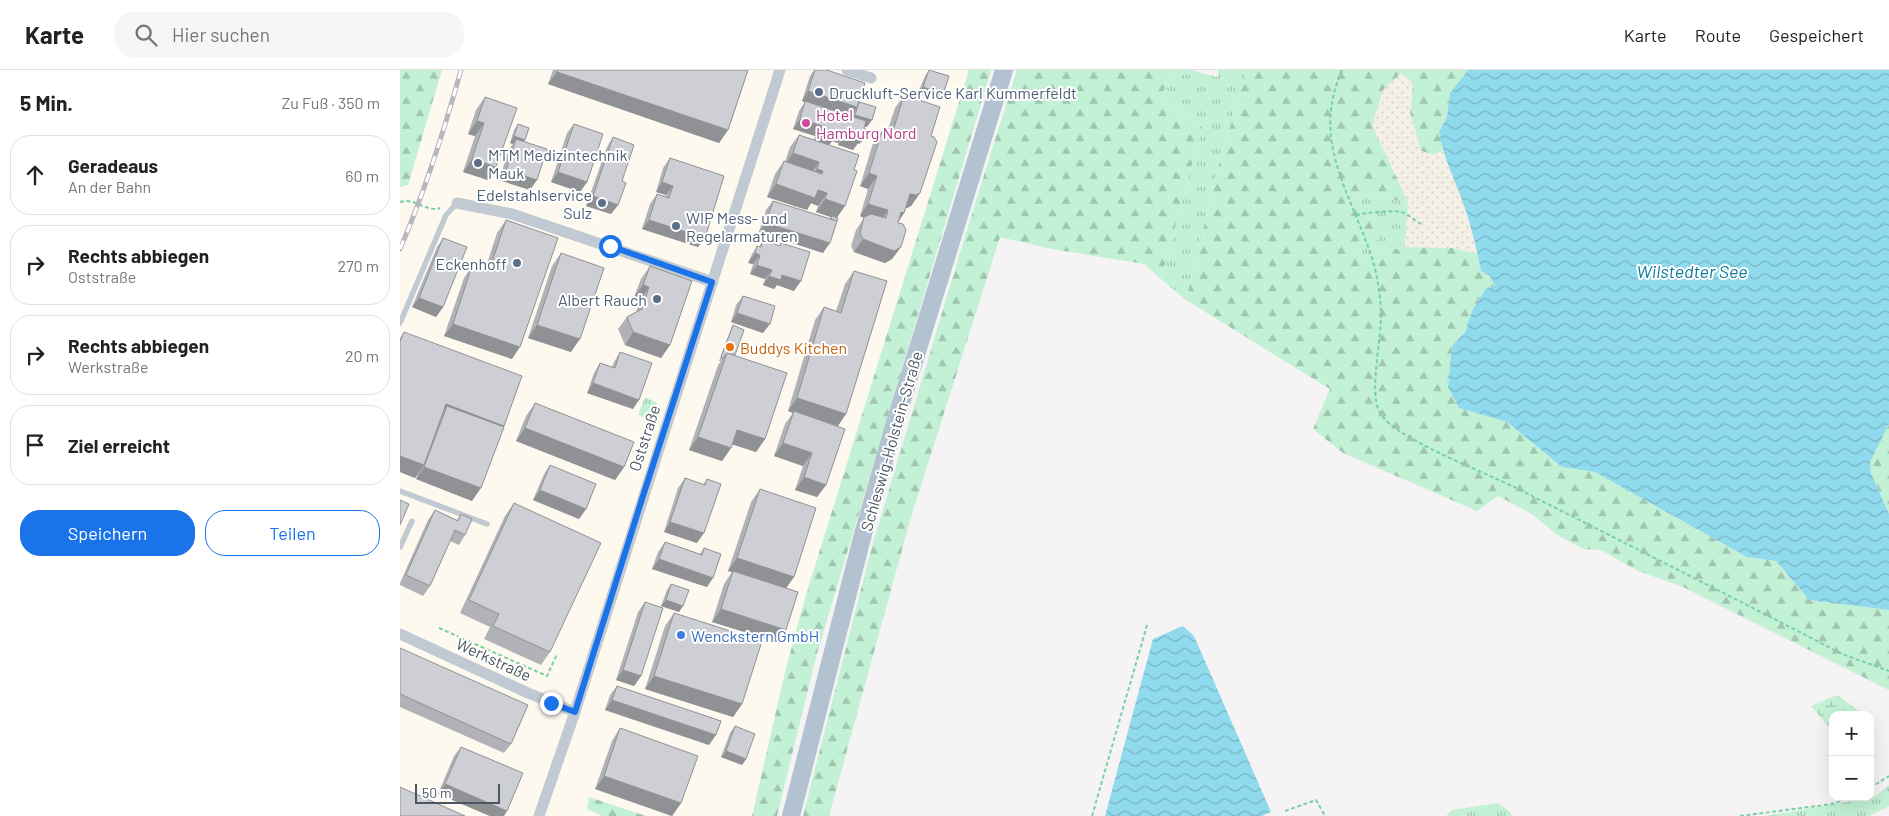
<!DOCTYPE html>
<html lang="de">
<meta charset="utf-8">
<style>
:root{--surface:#fff;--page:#f6f6f6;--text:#222;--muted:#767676;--line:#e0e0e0;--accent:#1a73e8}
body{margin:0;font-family:Barlow,sans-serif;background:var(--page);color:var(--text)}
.controls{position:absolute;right:15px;bottom:15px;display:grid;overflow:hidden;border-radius:10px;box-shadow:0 5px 20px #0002}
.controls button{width:45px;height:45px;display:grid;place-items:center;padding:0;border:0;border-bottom:1px solid var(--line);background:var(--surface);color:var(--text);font:25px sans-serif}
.scale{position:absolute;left:15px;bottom:12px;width:85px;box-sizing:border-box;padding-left:5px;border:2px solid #4a5661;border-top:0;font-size:14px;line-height:18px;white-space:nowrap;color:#4a5661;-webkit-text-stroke:4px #fff;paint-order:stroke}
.stop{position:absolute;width:15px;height:15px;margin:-11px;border:4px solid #1a73e8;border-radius:50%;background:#fff}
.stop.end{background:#1a73e8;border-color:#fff;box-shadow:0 1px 5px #0008}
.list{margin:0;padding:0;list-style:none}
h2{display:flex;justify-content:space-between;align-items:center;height:65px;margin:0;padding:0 20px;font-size:21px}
h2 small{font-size:16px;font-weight:400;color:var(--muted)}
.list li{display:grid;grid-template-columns:32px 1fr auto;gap:15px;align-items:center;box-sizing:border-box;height:80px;margin:0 10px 10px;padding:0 10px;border:1px solid var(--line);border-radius:20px}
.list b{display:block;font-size:19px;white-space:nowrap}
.list p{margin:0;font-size:16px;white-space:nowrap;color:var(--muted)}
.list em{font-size:16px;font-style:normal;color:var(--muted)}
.actions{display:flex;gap:10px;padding:15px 20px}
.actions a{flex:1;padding:11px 0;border:1px solid var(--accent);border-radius:20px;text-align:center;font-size:18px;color:var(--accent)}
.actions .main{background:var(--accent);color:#fff}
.icon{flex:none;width:28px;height:28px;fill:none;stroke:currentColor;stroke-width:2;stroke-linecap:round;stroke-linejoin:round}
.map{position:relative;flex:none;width:1489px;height:746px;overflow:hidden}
header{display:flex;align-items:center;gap:30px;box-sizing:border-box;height:70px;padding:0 25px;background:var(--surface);border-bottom:1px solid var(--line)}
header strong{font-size:24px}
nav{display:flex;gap:28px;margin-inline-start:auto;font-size:18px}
.search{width:350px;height:45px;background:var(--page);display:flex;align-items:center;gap:12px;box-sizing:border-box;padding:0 18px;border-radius:20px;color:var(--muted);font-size:19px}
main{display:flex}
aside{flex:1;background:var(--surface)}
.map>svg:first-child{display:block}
.commercial{fill:#fdf9ef}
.grass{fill:url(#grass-tufts)}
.forest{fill:url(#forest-firs)}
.wetland{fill:url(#wetland-marsh)}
.sand{fill:url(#sand-dots)}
.water{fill:url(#water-waves)}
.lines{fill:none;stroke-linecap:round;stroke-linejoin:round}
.path{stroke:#7ad0a6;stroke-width:2;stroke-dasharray:4 2.5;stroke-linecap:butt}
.lane{stroke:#c1cad2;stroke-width:5.5}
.street{stroke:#c1cad2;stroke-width:11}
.primary{stroke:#b3c2d1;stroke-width:18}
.rail-casing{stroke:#b5b8bd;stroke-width:5}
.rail{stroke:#fff;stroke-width:3;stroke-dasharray:9;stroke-linecap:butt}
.wall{fill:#b0b2b7}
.shaded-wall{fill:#909195}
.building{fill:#cdcfd5;stroke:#909195}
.route{stroke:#1a73e8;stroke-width:6}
.service-dot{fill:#5c6f8a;stroke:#fff;stroke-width:2}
.hotel-dot{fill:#d1479c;stroke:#fff;stroke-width:2}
.food-dot{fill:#e8710a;stroke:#fff;stroke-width:2}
.shop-dot{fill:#3f7fe0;stroke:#fff;stroke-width:2}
.labels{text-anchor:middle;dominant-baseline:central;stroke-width:4;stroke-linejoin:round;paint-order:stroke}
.service-label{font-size:16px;fill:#4e5e75;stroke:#fff;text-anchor:start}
.hotel-label{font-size:16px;fill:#b23c85;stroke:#fff;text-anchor:start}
.food-label{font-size:16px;fill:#c56008;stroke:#fff;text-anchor:start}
.street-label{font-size:16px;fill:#4a5661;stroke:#fff}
.shop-label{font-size:16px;fill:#366cbe;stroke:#fff;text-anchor:start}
.water-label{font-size:18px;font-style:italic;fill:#0c7c9b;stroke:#fff}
</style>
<header>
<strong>Karte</strong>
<div class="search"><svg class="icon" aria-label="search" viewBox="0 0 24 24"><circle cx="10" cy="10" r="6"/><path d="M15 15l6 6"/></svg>Hier suchen</div>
<nav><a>Karte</a><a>Route</a><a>Gespeichert</a></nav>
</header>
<main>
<aside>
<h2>5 Min.<small>Zu Fuß · 350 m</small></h2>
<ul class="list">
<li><svg class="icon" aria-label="ahead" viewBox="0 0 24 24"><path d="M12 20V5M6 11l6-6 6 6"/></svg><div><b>Geradeaus</b><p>An der Bahn</p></div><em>60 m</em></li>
<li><svg class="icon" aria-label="right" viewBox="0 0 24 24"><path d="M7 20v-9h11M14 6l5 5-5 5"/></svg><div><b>Rechts abbiegen</b><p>Oststraße</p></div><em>270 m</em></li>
<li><svg class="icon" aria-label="right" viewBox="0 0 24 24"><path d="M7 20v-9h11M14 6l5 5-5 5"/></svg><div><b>Rechts abbiegen</b><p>Werkstraße</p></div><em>20 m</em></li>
<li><svg class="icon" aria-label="arrive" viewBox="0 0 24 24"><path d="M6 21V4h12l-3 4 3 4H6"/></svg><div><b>Ziel erreicht</b></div></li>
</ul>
<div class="actions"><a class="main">Speichern</a><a>Teilen</a></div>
</aside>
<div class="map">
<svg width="1489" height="746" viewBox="0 0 1489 746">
<defs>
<pattern id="grass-tufts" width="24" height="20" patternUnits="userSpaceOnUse" patternTransform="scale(1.25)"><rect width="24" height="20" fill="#c3f1d5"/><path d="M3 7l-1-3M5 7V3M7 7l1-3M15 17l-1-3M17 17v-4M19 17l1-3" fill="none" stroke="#a0c6b0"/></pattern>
<pattern id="forest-firs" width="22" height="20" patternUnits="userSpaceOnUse" patternTransform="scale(1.25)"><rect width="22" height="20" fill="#c3f1d5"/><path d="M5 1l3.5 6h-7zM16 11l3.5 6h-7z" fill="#a0c6b0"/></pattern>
<pattern id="wetland-marsh" width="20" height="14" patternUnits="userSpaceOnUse" patternTransform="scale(1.25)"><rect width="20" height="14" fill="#c3f1d5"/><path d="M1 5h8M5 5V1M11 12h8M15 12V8" fill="none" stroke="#a0c6b0"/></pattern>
<pattern id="sand-dots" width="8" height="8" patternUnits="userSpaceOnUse" patternTransform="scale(1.25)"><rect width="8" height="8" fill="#f5f0e5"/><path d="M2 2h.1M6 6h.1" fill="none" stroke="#d4d0c7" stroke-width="1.8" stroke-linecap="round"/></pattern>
<pattern id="water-waves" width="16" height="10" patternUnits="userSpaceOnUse" patternTransform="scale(1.25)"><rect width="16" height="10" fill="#90daee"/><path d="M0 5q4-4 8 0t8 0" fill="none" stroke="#78b4c4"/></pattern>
</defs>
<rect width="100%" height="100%" fill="#f5f3f3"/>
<!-- commercial -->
<polygon class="commercial" points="42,0 569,0 395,563 352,746 0,746 0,117 8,115"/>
<!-- grass -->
<g class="grass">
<polygon points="773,0 791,0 817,7 819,0 847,0 819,94 786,230 761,209 802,57 760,29"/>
<polygon points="957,125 1008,132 1005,177 965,187 959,177 945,134"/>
<polygon points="245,327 257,333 251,350 238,345"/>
<polygon points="1489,715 1489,736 1469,746 1366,746 1474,727"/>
<polygon points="1098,733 1111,743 1112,746 1046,746 1052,740"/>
</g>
<!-- forest -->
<g class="forest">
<polygon points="0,0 42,0 8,115 0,117"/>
<polygon points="569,0 591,0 416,587 377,746 352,746 386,598 406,525"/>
<polygon points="617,0 773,0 760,29 802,57 761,209 744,194 652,179 600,167 511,447 429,746 403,746 471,480 566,163"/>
<polygon points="847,0 1068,0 1050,23 1047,47 1039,62 1043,81 1033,85 1021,81 1010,43 1013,13 972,55 1008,132 957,125 945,134 979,150 980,169 959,178 965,187 1005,177 1053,178 1078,184 1081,201 1090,206 1095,216 1086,218 1073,239 1068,252 1066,261 1052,276 1048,317 1059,338 1107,352 1162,397 1195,402 1347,487 1376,491 1409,530 1489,540 1489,620 1283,517 1238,501 1201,480 1183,479 1159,466 1130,443 1098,426 1077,441 943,383 913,359 930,319 786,230 819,94"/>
<polygon points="1489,354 1489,444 1471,403 1470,392"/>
<polygon points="189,727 246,746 202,746 187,739"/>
</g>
<!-- wetland -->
<polygon class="wetland" points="1437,625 1464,645 1433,645 1433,662 1411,636"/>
<!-- sand -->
<polygon class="sand" points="1001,3 1013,13 1010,43 1021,81 1033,85 1043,81 1060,123 1078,184 1053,178 1005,177 1008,132 972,55 983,20"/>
<!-- water -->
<g class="water">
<path d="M1068,0H1489V354L1470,392L1471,403L1489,444V540L1409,530L1376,491L1347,487L1195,402L1162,397L1107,352L1059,338L1048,317L1052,276L1066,261L1068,252L1073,239L1086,218L1095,216L1090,206L1081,201C1076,175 1069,147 1059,122C1051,102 1043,84 1039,62L1047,47L1050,23Z"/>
<polygon points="783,556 794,566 871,742 862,746 705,746 753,569"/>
</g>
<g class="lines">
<!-- path -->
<g class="path">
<path d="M942,0C911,70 949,120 971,185C977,202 980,223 981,241C982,268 969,320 979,341C986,353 997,360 1009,367C1047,389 1089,404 1128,424C1233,477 1338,530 1442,584L1489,601"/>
<path d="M0,132C15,127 27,143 40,138"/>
<path d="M956,145C965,143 996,139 1004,143C1010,145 1015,152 1024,155"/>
<polyline points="39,558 147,606 157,584"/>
<polyline points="1470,718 1489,706"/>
<polyline points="885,741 916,730 925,746"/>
<polyline points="692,746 747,555"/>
<polyline points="1340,746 1432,734 1451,727"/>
</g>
<!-- lane -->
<g class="lane">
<polyline points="0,253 46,145 57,133"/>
<polyline points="0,421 87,454"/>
<polyline points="0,477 12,451"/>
</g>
<!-- street -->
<g class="street">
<polyline points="447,0 471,8"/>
<polyline points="57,133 112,144 313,212"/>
<polyline points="0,564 128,623 175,642"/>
<polyline points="139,746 175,642 380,0"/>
</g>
<!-- primary -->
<polyline class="primary" points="391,746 463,464 494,356 604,0"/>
<defs>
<path id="rail" d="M0,179C25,121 44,61 61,0"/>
</defs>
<!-- rail casing -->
<use href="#rail" class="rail-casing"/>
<!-- rail -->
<use href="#rail" class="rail"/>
</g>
<!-- wall -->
<g class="wall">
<polygon points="153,0 348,0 328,60 319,73 148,14"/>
<polygon points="414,0 427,0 459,32 467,57 464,56 464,58 468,61 462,71 459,74 458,73 453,80 438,75 438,73 432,71 429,75 437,148 423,183 359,162 366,140 373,131 430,149 431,147 416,142 418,136 411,133 407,140 367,127 375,104 384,91 385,92 390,77 399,65 414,70 415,66 393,59 399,41 405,32 402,31 410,6"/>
<polygon points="529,0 543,24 539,30 518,23 525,6"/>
<polygon points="504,25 531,66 520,123 511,136 507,138 506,138 504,143 498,152 501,177 492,189 485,193 454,182 451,176 456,160 464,148 460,146 468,119 460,116 473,73 482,61 487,62 495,38"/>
<polygon points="85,27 88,110 63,102 75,66 68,64 76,40"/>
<polygon points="118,54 124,72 130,120 99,110 109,79 113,74 110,73 114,60"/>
<polygon points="174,54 187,112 180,122 151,112 167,63"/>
<polygon points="213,67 222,111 218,135 211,144 186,136 207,77"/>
<polygon points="270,88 305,168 298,177 242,159 250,134 257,124 265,127 266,125 256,122 263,98"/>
<polygon points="106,150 112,289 44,266 64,208 72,196 85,200 97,163"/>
<polygon points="43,168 43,237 36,247 12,237 37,177"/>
<polygon points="363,170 379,176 381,173 394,221 377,215 374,219 363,215 365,209 350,204 353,194 348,193 351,186 357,176 359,177"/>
<polygon points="161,183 171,282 128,268 152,196"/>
<polygon points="250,196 270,275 261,288 225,275 218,259 227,247 236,242 240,230 234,227 241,209"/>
<polygon points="454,201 438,356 426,415 417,427 395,420 403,396 374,386 385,354 393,343 388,341 415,250 424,237 436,241 445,214"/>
<polygon points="343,226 363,263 331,252 336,235"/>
<polygon points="333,255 335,285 365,369 356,382 332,374 331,378 322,391 289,380 318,295 321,291 319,291 331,259"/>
<polygon points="4,262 103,357 72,431 16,409 18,403 15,408 0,402 0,268"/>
<polygon points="220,282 233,339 187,323 194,303 200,293 212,297 214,292"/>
<polygon points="135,333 224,397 215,410 116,371 126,346"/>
<polygon points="150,395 186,439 179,449 133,430 144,404"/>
<polygon points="285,408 303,415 307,409 297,473 264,462 278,418"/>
<polygon points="360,419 386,518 386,560 377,572 312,552 324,514 332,502 328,501 351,432"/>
<polygon points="114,433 150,582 141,595 84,569 90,557 60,543 105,446"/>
<polygon points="35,440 57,450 61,444 65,465 59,475 50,471 30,516 23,526 0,515 0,513 28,450"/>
<polygon points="265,472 300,484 304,478 307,517 252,499 258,482"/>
<polygon points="271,514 279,542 261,536 267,520"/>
<polygon points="245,532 241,606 234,616 216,610 238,542"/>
<polygon points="274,543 342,634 333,647 245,619 265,556"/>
<polygon points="0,578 111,674 104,683 0,637"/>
<polygon points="217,616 309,675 205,640 210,625"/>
<polygon points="335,656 346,689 342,695 321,687 330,663"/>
<polygon points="220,658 281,733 272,746 195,719 212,671"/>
<polygon points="61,677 104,746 90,746 38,724 54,686"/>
</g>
<!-- shaded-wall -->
<g class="shaded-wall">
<polygon points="157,2 328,60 319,73 148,14"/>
<polygon points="523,17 543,24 539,30 518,23"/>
<polygon points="408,21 457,37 451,47 402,31"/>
<polygon points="455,45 472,50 467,57 450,52"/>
<polygon points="400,49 422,56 415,66 393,59"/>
<polygon points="77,51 84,53 75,66 68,64"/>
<polygon points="421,61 437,61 445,64 438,73 432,71 429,75 414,70"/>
<polygon points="468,61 462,71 459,74 458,73 453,80 438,75 444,66 462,63"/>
<polygon points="114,66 125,70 121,76 116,69 113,74 110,73"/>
<polygon points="393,83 419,92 410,105 384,96"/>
<polygon points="72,89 96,97 88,110 63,102"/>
<polygon points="417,99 423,101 414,114 408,112"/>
<polygon points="106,100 137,110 130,120 99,110"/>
<polygon points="158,102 187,112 180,122 151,112"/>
<polygon points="469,103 477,106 468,119 460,116"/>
<polygon points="262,112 273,116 266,125 256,122"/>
<polygon points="376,114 418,120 427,123 418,136 411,133 407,140 367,127"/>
<polygon points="520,123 511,136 507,138 501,136 510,124"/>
<polygon points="193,126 218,135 211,144 186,136"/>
<polygon points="425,129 445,136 436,149 416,142"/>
<polygon points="468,134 488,140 479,153 460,146"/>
<polygon points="501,142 504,143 496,155"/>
<polygon points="249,150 305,168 298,177 242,159"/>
<polygon points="366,153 430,173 423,183 359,162"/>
<polygon points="463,169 501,177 492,189 485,193 454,182"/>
<polygon points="355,183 360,185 353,194 348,193"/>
<polygon points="357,195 372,200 365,209 350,204"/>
<polygon points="382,205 401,211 394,221 377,215 374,219 363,215 369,206"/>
<polygon points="243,215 249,217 240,230 234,227"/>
<polygon points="19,228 43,237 36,247 12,237"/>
<polygon points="337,243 370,254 363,263 331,252"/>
<polygon points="53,254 120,277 112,289 44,266"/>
<polygon points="137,255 180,269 171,282 128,268"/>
<polygon points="233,262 270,275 261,288 225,275"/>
<polygon points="193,313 239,330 233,339 187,323"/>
<polygon points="397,328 446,344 438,356 394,341 393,343 388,341"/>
<polygon points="46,334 104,356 95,369 47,336 39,348"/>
<polygon points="125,358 224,397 215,410 116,371"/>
<polygon points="337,360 365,369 356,382 328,373"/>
<polygon points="298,367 331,378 322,391 289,380"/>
<polygon points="383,373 412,383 403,396 374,386"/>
<polygon points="0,386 24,395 15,408 0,402"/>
<polygon points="24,397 81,418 72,431 16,409"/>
<polygon points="404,407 426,415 417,427 395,420"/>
<polygon points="140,420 186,439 179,449 133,430"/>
<polygon points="270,452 304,463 297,473 264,462"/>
<polygon points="337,488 394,507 385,520 333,501 332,502 328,501"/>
<polygon points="259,489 313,508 307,517 252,499"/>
<polygon points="266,530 283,536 279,542 261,536"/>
<polygon points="321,539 386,560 377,572 312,552"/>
<polygon points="223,600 241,606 234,616 216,610"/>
<polygon points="254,606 342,634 333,647 245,619"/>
<polygon points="212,630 316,665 309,675 205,640"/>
<polygon points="326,681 346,689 342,695 321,687"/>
<polygon points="204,706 281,733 272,746 195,719"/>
<polygon points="45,714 107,741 104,746 90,746 38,724"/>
</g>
<!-- building -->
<g class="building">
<polygon points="158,0 348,0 328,60 157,2"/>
<polygon points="415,0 427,0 465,13 457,37 408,21"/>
<polygon points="529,0 549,6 543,24 523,17"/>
<polygon points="504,25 540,37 531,66 534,67 537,72 520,123 516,125 510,124 504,143 501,142 498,153 503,154 506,160 501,177 494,181 463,169 460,163 464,147 471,144 486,148 488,140 468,134 477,106 469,103 482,61 492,64"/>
<polygon points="85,27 117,38 96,97 72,89 84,53 77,51"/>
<polygon points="405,31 466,51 464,58 468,61 466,64 462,63 460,70 444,66 445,64 437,61 436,65 421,61 422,56 400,49"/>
<polygon points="459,32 476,37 472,50 455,45"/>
<polygon points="118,54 129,58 125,70 114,66"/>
<polygon points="174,54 203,64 187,112 158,102"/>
<polygon points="399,65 459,85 454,100 457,101 445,136 425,129 427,123 418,120 415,128 376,114 384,91 422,104 423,101 417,99 419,92 393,83"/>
<polygon points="213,67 234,75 222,111 226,113 218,135 193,126"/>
<polygon points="116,69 147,79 137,110 106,100"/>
<polygon points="270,88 324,106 305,168 249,150 257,124 269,128 273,116 262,112"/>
<polygon points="373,131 437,151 430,173 366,153"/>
<polygon points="432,146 438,148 437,151 431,149"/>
<polygon points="106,150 158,168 120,277 53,254 72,196 89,201"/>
<polygon points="43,168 67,177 43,237 19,228"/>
<polygon points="363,170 380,176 381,173 410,182 401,211 382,205 381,210 369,206 372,200 357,195 360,185 355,183 357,176 361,177"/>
<polygon points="161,183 204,198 180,269 137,255"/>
<polygon points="250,196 292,211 270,275 233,262 227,247 242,239 249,217 243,215"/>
<polygon points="454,201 487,211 446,344 397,328 424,237 441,243"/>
<polygon points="343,226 375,236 370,254 337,243"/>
<polygon points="333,255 344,260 335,285 327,283 323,288 321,287"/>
<polygon points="4,262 122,306 104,356 46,334 24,395 0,386 0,272"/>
<polygon points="220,282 252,293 239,330 193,313 200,293 215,298"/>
<polygon points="327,283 387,303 365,369 337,360 331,378 298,367"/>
<polygon points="135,333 234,372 224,397 125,358"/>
<polygon points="47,336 104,357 81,418 24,397"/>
<polygon points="394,341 445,359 426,415 404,407 412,383 383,373"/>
<polygon points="150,395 196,414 186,439 140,420"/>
<polygon points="285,408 305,415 307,409 321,414 304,463 270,452"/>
<polygon points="360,419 416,438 394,507 337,488"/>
<polygon points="0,430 9,434 0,455"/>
<polygon points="114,433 201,473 150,582 93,556 99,544 69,530"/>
<polygon points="35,440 58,451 61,444 72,449 65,465 55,460 30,516 6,505"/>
<polygon points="265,472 302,485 304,478 321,484 313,508 259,489"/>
<polygon points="333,501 398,522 386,560 321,539"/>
<polygon points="271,514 289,520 283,536 266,530"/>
<polygon points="245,532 263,538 241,606 223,600"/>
<polygon points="274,543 362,571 342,634 254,606"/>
<polygon points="0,578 128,635 111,674 0,624"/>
<polygon points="217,616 321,651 316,665 212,630"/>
<polygon points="335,656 355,664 346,689 326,681"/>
<polygon points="220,658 298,686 281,733 204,706"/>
<polygon points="61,677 123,703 107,741 45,714"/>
<polygon points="0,717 65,746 0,746"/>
</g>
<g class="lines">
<!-- route -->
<polyline class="route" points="151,633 175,642 242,429 312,212 210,176"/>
</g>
<!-- markers -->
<g class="service-dot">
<circle cx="419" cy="22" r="5"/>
<circle cx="78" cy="93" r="5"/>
<circle cx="202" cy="133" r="5"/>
<circle cx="276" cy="156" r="5"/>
<circle cx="117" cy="193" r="5"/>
<circle cx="257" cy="229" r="5"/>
</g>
<circle class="hotel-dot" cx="406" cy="53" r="5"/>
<circle class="food-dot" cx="330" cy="277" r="5"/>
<circle class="shop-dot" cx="281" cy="565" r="5"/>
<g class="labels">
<!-- service labels -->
<g class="service-label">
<text x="429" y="22">Druckluft-Service Karl Kummerfeldt</text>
<text x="88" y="84">MTM Medizintechnik<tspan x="88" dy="18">Mauk</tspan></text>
<text x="192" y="124" text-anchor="end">Edelstahlservice<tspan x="192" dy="18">Sulz</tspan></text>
<text x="286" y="147">WIP Mess- und<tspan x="286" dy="18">Regelarmaturen</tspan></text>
<text x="107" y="193" text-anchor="end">Eckenhoff</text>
<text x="247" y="229" text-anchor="end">Albert Rauch</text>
</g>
<!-- hotel labels -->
<g class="hotel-label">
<text x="416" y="44">Hotel<tspan x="416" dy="18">Hamburg Nord</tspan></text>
</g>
<!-- food labels -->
<g class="food-label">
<text x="340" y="277">Buddys Kitchen</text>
</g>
<!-- street labels -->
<g class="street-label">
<text transform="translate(244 368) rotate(-72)">Oststraße</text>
<text transform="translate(491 371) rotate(-74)">Schleswig-Holstein-Straße</text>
<text transform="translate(94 589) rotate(25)">Werkstraße</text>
</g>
<!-- shop labels -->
<g class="shop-label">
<text x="291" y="565">Wenckstern GmbH</text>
</g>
<!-- water labels -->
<g class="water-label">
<text x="1292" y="201">Wilstedter See</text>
</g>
</g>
</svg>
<div class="controls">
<button>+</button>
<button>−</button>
</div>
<div class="scale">50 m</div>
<div class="stop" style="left:210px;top:176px"></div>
<div class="stop end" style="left:151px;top:633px"></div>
</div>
</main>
